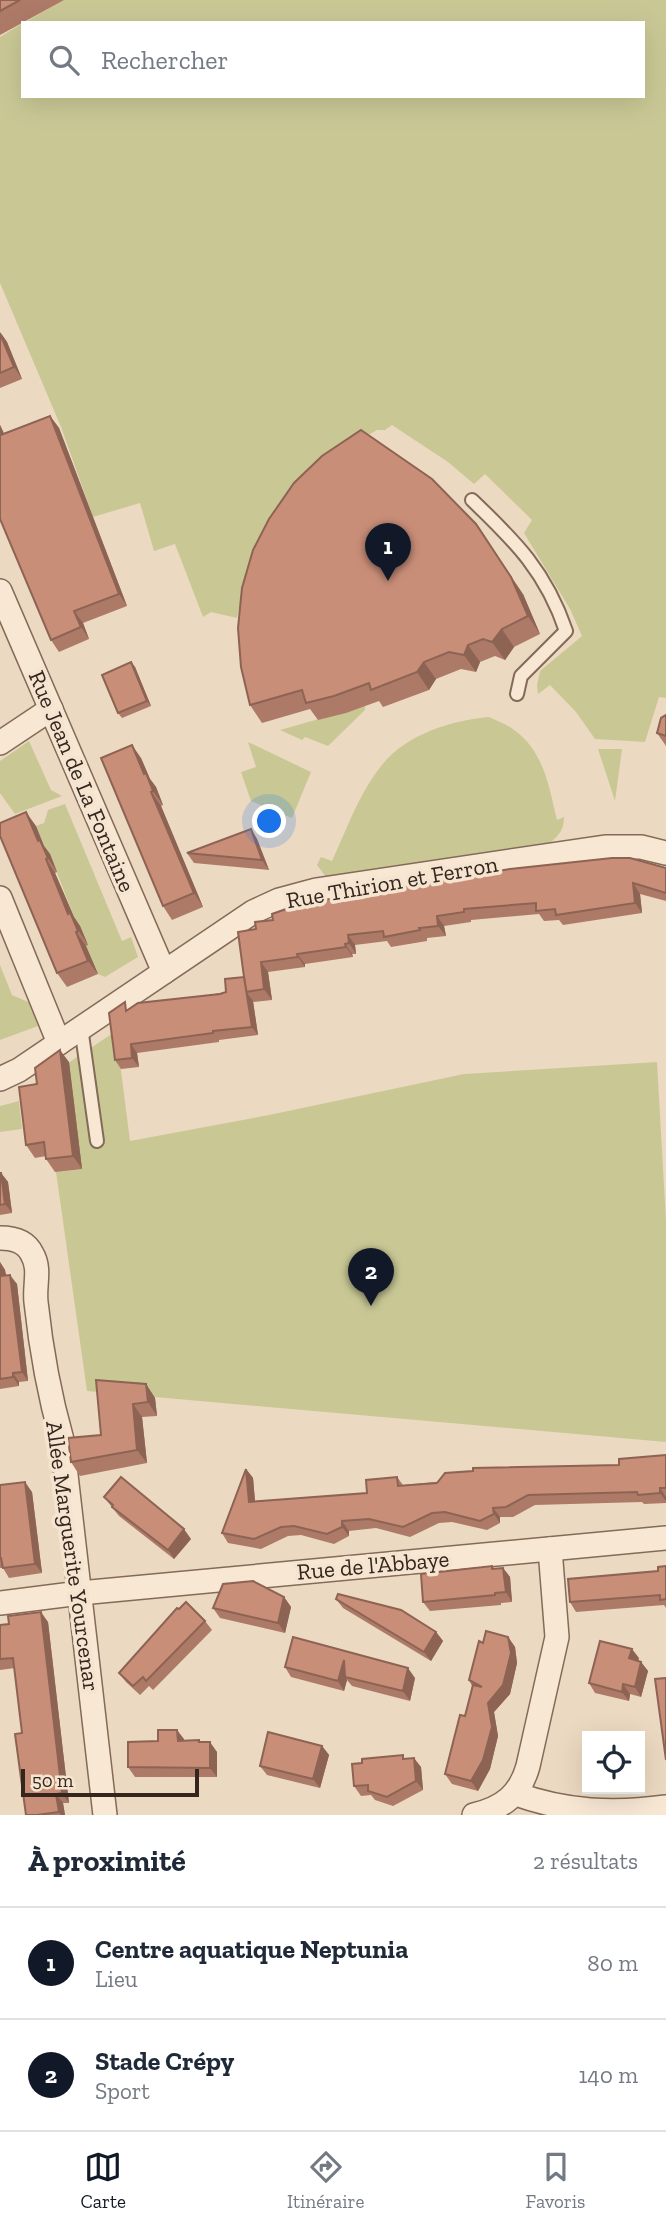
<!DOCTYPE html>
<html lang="fr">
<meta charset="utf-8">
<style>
:root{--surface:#fff;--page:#f2f2f3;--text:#1f2937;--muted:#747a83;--line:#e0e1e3;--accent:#111827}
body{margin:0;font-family:"Zilla Slab",serif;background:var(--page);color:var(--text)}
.controls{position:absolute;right:21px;bottom:21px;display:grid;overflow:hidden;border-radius:0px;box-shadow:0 7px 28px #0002}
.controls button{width:63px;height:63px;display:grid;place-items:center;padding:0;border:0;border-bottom:2px solid var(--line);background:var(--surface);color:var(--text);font:35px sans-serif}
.scale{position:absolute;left:21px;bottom:18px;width:178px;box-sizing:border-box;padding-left:7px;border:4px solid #34251d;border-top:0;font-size:19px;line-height:24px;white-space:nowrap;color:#34251d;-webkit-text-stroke:5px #f4e4d0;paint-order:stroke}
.you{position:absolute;left:270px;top:822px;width:24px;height:24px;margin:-18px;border:5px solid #fff;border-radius:50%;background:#1a73e8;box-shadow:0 0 0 10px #1a73e833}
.badge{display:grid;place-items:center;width:46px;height:46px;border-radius:50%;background:var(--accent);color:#fff;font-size:23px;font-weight:700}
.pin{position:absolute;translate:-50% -58px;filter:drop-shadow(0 2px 4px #0008)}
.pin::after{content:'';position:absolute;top:37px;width:24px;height:21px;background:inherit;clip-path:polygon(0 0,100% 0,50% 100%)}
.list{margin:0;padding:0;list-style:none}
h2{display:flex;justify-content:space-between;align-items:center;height:91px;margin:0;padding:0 28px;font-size:30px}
h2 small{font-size:23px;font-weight:400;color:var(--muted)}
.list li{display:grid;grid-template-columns:46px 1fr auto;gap:21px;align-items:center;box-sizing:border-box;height:112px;padding:0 28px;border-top:2px solid var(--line)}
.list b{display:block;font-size:26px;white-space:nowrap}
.list p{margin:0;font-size:23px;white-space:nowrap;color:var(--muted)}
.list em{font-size:23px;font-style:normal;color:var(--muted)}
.icon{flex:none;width:38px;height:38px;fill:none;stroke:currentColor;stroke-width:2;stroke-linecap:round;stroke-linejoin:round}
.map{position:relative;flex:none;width:666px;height:1815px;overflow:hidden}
.search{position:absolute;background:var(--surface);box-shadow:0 7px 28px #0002;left:21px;right:21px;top:21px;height:77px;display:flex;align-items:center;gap:18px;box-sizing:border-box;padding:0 24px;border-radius:0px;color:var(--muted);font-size:26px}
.sheet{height:315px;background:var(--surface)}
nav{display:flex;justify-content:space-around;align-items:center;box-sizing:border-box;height:98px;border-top:2px solid var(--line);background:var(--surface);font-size:19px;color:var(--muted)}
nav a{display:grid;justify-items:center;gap:4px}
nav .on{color:var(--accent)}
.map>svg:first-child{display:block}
.green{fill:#c9c895}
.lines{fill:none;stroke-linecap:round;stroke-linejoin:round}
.lane-casing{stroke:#846a59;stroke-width:16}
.street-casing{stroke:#846a59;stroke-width:26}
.lane{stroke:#f7e7d3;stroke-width:12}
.street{stroke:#f7e7d3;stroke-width:23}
.wall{fill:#ad7a67}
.shaded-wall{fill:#8d6354}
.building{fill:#c98e78;stroke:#8d6354;stroke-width:2}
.labels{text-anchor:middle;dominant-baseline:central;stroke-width:7;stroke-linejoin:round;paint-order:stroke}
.street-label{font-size:23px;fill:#34251d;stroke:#f4e4d0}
</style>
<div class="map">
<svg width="666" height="1815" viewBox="0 0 666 1815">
<rect width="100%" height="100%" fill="#ecd9c1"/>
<!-- green -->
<g class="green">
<polygon points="63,0 666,0 666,698 659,697 645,742 595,739 576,712 550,685 538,694 537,685 540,671 582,636 570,609 524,533 532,520 485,474 474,484 448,462 392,425 385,430 377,430 349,446 245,579 237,618 211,612 203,617 175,544 154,551 140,503 93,517 61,427 0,283 0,37 23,23 23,96 643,96 643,23 24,23"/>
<polygon points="365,706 365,710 328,746 305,737 302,740 280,730"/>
<path d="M489,717C497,721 507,724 514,730C544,751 549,787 557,820L564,817C564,830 559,835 550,843L326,877L317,865L321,857L332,861C347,829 359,793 382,765C405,735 452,720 489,717Z"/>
<polygon points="29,741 51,790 62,796 15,814 0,793 0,761"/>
<polygon points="248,742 311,772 292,818 251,801 241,772 256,767"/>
<polygon points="598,749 622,749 615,801"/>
<polygon points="65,804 122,941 131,937 138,957 105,977 98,974 86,946 88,944 80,927 78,927 50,855 48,855 36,826 44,823 48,810"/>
<polygon points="0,965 12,995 35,1005 39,1012 35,1017 38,1026 0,1040"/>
<polygon points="116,1031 130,1141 269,1115 464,1074 657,1062 666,1221 666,1442 87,1391 43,1080"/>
<polygon points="19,1101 22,1129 0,1132 0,1106"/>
</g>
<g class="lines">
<defs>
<g id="lane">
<path d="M472,500C516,542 546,572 566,631L521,676L517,694"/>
<polyline points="81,1027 97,1141"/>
</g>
<g id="street">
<polyline points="0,591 164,972"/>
<polyline points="0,743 51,709"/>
<polyline points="0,898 59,1043"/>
<polyline points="0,1079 19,1070 253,912 279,900 316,890 605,847 641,847 666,853"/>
<path d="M0,1238C13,1238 26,1241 32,1254C41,1269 34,1285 36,1302C41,1349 49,1394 62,1440L105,1815"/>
<polyline points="0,1603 80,1593 666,1538"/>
<path d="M516,1794C566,1812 614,1814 666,1807"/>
<path d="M474,1815C503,1808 520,1795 528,1766L557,1637L550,1549"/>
</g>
</defs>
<!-- lane casing -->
<use href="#lane" class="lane-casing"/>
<!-- street casing -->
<use href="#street" class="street-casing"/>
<!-- lane -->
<use href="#lane" class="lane"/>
<!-- street -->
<use href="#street" class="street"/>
</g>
<!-- wall -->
<g class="wall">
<polygon points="0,0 64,0 0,35"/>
<polygon points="0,332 7,342 22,379 0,388"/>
<polygon points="50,416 59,428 127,606 83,623 89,639 59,652 51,640 0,519 0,425 4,433"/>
<polygon points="523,594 540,634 514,647 505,660 495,656 480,662 476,672 461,669 436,679 429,690 383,707 379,701 346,713 318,720 310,709 262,723 250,705"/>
<polygon points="131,662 135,667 151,706 122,718 118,713"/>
<polygon points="666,715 666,746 657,733"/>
<polygon points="141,758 150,779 156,787 163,805 161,806 203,907 172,920 163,906"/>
<polygon points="36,826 44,846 50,854 57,872 55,873 74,917 80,926 88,945 86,946 98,974 67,987 57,973"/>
<polygon points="251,829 257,839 269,870 194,863 187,853"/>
<polygon points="666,868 666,901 640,894 642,913 563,925 559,920 544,921 539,914 471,920 471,922 444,926 446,936 427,938 427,941 391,947 387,941 355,945 356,954 352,954 353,957 305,964 305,967 268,972 272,1000 253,1002 258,1035 219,1040 219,1042 137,1053 139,1067 121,1069 115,1060 129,1009 226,992 244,977 238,932"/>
<polygon points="69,1062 82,1169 55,1172 46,1159 46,1156 35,1158 26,1145 37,1084"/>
<polygon points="0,1173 1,1173 8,1182 12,1213 0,1215"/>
<polygon points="0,1262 5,1270 6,1276 17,1284 28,1381 19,1382 19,1386 0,1389"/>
<polygon points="146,1384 155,1398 157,1416 142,1417 147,1463 80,1476 71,1462 101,1435"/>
<polygon points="666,1455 666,1503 644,1504 642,1502 535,1505 513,1517 500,1517 500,1523 487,1530 452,1522 439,1523 410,1537 376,1528 349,1531 349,1536 334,1544 301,1535 288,1536 261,1549 228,1543 222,1533 246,1469 253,1478 255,1502 367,1493 397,1477 403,1485 619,1465"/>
<polygon points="0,1485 32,1492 42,1573 9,1578 3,1568 0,1568"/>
<polygon points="104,1497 191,1539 174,1559 119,1516"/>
<polygon points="492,1566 494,1568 503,1568 510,1577 512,1602 501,1603 501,1605 430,1611 423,1602"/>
<polygon points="666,1566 666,1608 664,1605 576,1612 570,1602 658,1571"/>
<polygon points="284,1597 291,1607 285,1633 220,1618 213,1608"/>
<polygon points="336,1599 436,1632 443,1641 431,1661 343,1608"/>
<polygon points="179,1609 205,1621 212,1630 153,1690 149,1686 140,1695 126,1682 119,1673"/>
<polygon points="48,1622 69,1803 63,1803 65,1815 26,1815 22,1733 15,1668 0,1670 0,1625"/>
<polygon points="508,1637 515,1647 517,1663 510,1694 494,1712 498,1736 490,1769 478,1791 452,1784 445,1774 465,1716 472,1686 469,1680 483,1643"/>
<polygon points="639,1658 638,1661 641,1662 648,1671 641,1697 630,1694 629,1701 595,1693 589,1683"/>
<polygon points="285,1667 415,1678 410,1701 352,1686 347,1680 344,1691 291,1677"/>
<polygon points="184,1739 184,1741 200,1742 217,1752 217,1777 135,1777 128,1767"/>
<polygon points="322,1746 329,1755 320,1788 267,1775 260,1766"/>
<polygon points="405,1759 421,1767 423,1790 393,1806 375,1800 371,1795 361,1796 354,1786"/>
</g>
<!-- shaded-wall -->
<g class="shaded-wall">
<polygon points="0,332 7,342 22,379 14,367"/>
<polygon points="50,416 59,428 127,606 119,594"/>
<polygon points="0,425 9,446 0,432"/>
<polygon points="476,524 523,594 540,634 528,616"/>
<polygon points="74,611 83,623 89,639 81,627"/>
<polygon points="502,629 514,647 505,660 492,642"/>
<polygon points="468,645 480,662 476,672 464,655"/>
<polygon points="131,662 135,667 151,706 147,701"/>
<polygon points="424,662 436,679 429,690 417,672"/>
<polygon points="132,745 141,758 150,779 156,787 163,805 153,791 144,774"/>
<polygon points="151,792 161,806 203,907 194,893"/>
<polygon points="26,812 36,826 44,846 50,854 57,872 48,858 38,841"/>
<polygon points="251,829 257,839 269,870 262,860"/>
<polygon points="46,859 55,873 74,917 80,926 88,945 68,914"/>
<polygon points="633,883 640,894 642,913 635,903"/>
<polygon points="437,916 444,926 446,936 438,926"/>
<polygon points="76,932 86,946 98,974 88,961"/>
<polygon points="348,935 355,945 356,954 349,943"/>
<polygon points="345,944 352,954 353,957 346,947"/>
<polygon points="297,954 305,964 305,967 298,957"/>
<polygon points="261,962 268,972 272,1000 264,989"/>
<polygon points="247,993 253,1001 258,1035 252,1027"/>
<polygon points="131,1044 137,1053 139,1067 132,1058"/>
<polygon points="60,1050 69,1062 82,1169 73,1156"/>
<polygon points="1,1173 8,1182 12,1213 5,1204"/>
<polygon points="0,1262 5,1270 8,1285 1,1276"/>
<polygon points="10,1275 17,1284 28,1381 22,1372"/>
<polygon points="13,1373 19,1382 19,1386 13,1377"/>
<polygon points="146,1384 155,1398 157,1416 148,1402"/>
<polygon points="133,1404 142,1417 147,1463 137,1450"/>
<polygon points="246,1469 253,1478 256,1512 249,1502"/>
<polygon points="25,1482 32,1492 42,1573 35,1564"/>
<polygon points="660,1488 666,1497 666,1501 660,1493"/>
<polygon points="493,1508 500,1517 500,1523 494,1514"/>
<polygon points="342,1521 349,1531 349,1536 342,1527"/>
<polygon points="184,1529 191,1539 174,1559 168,1550"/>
<polygon points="503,1568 510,1577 512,1602 506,1592"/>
<polygon points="284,1597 291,1607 285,1633 278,1623"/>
<polygon points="41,1612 48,1622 69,1803 62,1793"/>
<polygon points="436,1632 443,1641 431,1661 424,1652"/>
<polygon points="508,1637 515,1647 517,1663 510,1694 494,1712 498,1736 490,1769 478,1791 471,1781 488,1703"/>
<polygon points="632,1649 639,1658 636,1668 629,1658"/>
<polygon points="344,1660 345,1677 347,1680 344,1691 338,1681"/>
<polygon points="641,1662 648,1671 641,1697 635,1687"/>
<polygon points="408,1668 415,1678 410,1701 403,1691"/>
<polygon points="623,1684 630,1694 629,1701 622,1692"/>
<polygon points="177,1730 184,1739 185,1751 178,1741"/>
<polygon points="210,1742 217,1752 217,1777 210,1768"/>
<polygon points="322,1746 329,1755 320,1788 313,1779"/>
<polygon points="414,1758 421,1767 423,1790 416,1781"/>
<polygon points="56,1794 63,1803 65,1815 61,1815 59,1812"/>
</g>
<!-- building -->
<g class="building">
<polygon points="0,0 20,0 0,11"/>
<polygon points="0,334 14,367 0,373"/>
<polygon points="50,416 119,594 74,611 81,627 51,640 0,519 0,432 1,435"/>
<polygon points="361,430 432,479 476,524 511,577 528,616 502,629 492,642 483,639 468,645 464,655 449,652 424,662 417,672 371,690 369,683 334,696 306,703 302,690 250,705 241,667 238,628 242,588 253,550 269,519 294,483 322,456"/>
<polygon points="131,662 147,701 118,713 102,675"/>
<polygon points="666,715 666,736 657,733 661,718"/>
<polygon points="132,745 144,774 146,773 153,791 151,792 194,893 163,906 101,758"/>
<polygon points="26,812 38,841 40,840 48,858 46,859 68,914 70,912 78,931 76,932 88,961 57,973 0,836 0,823"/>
<polygon points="251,829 262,860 187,853"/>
<polygon points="612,858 630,858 666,868 666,893 633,883 635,903 556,915 555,909 536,911 536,903 464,909 464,912 437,916 438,926 419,928 420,930 384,937 383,931 348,935 349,943 345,944 346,947 297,954 298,957 261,962 264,989 246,992 238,932 256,929 255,922 273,920 272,914 300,904 510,869"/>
<polygon points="244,977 252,1027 213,1031 213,1033 131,1044 132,1058 115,1060 109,1013 125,1002 126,1011 138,1003 220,994 226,992 225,979"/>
<polygon points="60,1050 73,1156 46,1159 44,1142 26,1145 19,1087 37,1084 35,1068"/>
<polygon points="0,1173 1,1173 5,1204 0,1205"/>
<polygon points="0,1266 1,1276 10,1275 22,1372 13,1373 13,1377 0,1379"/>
<polygon points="96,1380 146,1384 148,1402 133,1404 137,1450 71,1462 68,1438 101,1435"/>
<polygon points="666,1455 666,1488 660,1488 660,1493 638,1495 637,1492 528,1495 506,1507 493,1508 494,1514 480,1521 445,1512 432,1513 403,1527 369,1519 342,1521 342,1527 327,1534 294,1526 281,1527 254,1539 222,1533 246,1469 249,1502 367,1493 366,1480 397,1477 398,1486 437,1483 445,1473 473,1471 473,1468 619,1465 619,1459"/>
<polygon points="121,1477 184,1529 168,1550 112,1507 113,1505 104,1497"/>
<polygon points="25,1482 35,1564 3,1568 1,1558 0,1558 0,1485"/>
<polygon points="492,1566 492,1569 503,1568 506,1592 495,1593 495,1595 423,1602 421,1574"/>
<polygon points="666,1566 666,1599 660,1600 660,1595 570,1602 568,1579 658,1571 658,1567"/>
<polygon points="253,1581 284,1597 278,1623 213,1608 223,1584"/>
<polygon points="338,1594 401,1610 436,1632 424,1652 336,1599"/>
<polygon points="186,1602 205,1621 146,1681 143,1677 133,1686 119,1673 177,1608 179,1609"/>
<polygon points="41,1612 62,1793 56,1794 59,1812 37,1815 26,1815 15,1734 22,1733 13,1658 0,1659 0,1625 9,1624 8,1616"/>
<polygon points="486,1631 508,1637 511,1653 503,1685 488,1703 492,1727 483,1760 471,1781 445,1774 460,1715 465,1716 473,1685 482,1687 469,1680 479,1641 483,1643"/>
<polygon points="293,1637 408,1668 403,1691 345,1677 344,1660 338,1681 285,1667"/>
<polygon points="600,1641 632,1649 629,1658 641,1662 635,1687 623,1684 622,1692 589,1683"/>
<polygon points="666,1678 666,1760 655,1679"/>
<polygon points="158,1730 177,1730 178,1741 199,1740 199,1742 210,1742 210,1768 128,1767 128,1742 158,1741"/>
<polygon points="268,1732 322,1746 313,1779 260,1766"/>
<polygon points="403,1755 403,1759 414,1758 416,1781 387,1797 368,1791 368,1785 354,1786 352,1764 362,1763 362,1759"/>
</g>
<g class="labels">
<!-- street labels -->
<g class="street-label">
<text transform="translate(82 781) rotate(67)">Rue Jean de La Fontaine</text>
<text transform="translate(392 882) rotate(-10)">Rue Thirion et Ferron</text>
<text transform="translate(73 1556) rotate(82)">Allée Marguerite Yourcenar</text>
<text transform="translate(373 1565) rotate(-5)">Rue de l'Abbaye</text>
</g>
</g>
</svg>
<div class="controls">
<button><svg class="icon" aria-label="locate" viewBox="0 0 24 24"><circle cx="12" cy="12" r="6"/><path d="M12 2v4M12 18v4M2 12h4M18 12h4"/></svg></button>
</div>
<div class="scale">50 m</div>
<div class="you"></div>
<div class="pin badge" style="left:388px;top:581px">1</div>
<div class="pin badge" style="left:371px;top:1306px">2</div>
<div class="search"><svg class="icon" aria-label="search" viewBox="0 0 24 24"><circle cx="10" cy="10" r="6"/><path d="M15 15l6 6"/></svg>Rechercher</div>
</div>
<section class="sheet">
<h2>À proximité<small>2 résultats</small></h2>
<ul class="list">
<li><span class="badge">1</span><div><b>Centre aquatique Neptunia</b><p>Lieu</p></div><em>80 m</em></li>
<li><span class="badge">2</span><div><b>Stade Crépy</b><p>Sport</p></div><em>140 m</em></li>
</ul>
</section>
<nav>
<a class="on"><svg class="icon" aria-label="map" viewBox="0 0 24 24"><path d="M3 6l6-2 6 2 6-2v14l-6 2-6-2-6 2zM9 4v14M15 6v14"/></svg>Carte</a>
<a><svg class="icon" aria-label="directions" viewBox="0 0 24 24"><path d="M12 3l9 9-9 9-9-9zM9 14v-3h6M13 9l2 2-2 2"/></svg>Itinéraire</a>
<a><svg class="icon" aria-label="saved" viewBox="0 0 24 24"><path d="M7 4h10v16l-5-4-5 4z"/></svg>Favoris</a>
</nav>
